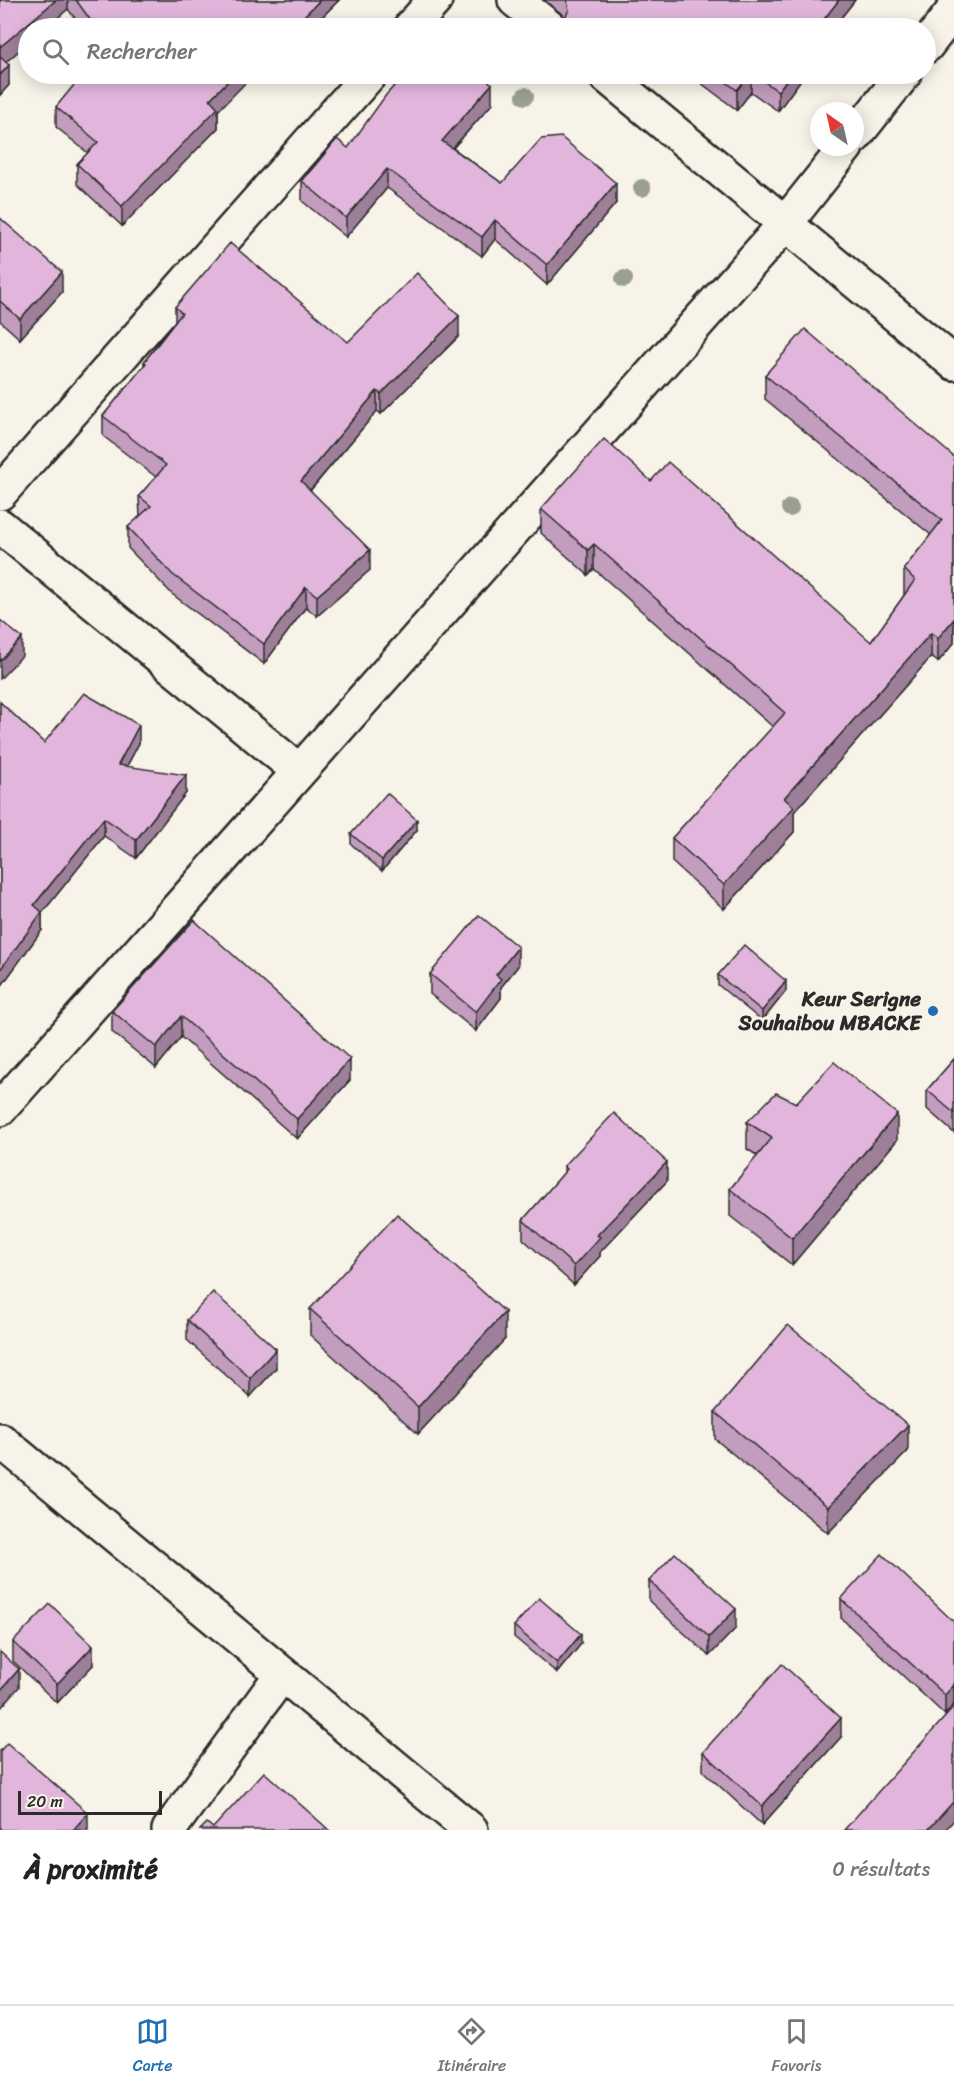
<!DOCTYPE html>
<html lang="fr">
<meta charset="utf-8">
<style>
:root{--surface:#fff;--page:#f2f2f2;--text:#222;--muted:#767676;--line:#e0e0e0;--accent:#1f6fb2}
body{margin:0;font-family:Sriracha,sans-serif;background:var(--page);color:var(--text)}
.compass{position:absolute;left:810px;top:102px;width:54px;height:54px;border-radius:50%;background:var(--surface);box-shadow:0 3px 15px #0003;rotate:326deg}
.scale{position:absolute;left:18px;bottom:15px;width:144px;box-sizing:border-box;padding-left:6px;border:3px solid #2b2b2b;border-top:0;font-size:16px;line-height:21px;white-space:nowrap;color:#2b2b2b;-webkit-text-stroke:4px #f7f3e8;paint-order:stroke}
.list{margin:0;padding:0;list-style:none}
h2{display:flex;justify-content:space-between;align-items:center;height:78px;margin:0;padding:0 24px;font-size:26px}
h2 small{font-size:20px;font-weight:400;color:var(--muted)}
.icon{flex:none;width:33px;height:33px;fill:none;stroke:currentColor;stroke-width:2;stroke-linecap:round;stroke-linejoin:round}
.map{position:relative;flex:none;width:954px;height:1830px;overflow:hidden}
.search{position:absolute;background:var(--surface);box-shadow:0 3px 15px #0003;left:18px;right:18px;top:18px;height:66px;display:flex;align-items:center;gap:15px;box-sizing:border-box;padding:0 21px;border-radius:33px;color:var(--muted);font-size:22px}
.sheet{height:174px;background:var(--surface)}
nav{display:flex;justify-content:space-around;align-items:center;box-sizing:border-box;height:84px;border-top:2px solid var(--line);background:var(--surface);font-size:16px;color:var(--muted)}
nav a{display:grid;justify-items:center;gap:3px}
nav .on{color:var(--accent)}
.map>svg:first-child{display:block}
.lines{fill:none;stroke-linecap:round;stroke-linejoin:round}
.minor-casing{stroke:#2b2b2b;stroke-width:38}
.minor{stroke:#f7f3e8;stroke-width:33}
.tree{fill:#9a9f91}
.wall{fill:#c29dbd;stroke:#2b2b2b;stroke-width:1.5}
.shaded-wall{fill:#9e7f9a;stroke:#2b2b2b;stroke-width:1.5}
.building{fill:#e2b6dc;stroke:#2b2b2b;stroke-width:1.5}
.poi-dot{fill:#1f6fb2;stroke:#f7f3e8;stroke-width:2}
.labels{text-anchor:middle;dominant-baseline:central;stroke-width:6;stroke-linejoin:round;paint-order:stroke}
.poi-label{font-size:21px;font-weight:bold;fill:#2b2b2b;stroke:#f7f3e8;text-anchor:end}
</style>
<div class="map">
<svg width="954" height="1830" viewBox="0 0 954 1830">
<rect width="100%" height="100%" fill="#f7f3e8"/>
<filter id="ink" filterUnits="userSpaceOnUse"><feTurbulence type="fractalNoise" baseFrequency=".0167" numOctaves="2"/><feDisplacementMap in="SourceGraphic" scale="12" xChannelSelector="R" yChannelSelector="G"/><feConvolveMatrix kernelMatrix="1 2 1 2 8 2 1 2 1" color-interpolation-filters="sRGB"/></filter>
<g filter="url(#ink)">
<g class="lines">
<defs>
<g id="minor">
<polyline points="515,0 550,28"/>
<polyline points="410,28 435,0"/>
<polyline points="926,46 954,10"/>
<polyline points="604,74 954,363"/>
<polyline points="855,136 904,74"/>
<polyline points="0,493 370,74"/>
<polyline points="0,526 299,771"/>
<polyline points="0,1109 785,224 846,147"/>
<polyline points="0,1440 471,1830"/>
<polyline points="169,1830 282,1674"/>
</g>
</defs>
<!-- minor casing -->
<use href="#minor" class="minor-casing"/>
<!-- minor -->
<use href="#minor" class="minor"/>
</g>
<!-- trees -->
<g class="tree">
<circle cx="525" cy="96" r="9"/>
<circle cx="642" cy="188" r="9"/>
<circle cx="624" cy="279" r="9"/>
<circle cx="790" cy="508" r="9"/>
</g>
<!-- wall -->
<g class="wall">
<polygon points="0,0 339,0 311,28 82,28 68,9 46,28 28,28 6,62 9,85 0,95"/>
<polygon points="544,0 855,0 833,28 563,28 563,21 565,17 562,14"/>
<polygon points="689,74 805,74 778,111 751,92 737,110"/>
<polygon points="492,104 453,148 502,183 616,203 547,285 495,239 482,256 387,188 346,237 302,201 302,181 348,148"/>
<polygon points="56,107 218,111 218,128 122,226 77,184 77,164 88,153 56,127"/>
<polygon points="0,218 62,292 20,339 0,321"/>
<polygon points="175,307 348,342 459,336 381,414 377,411 310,491 370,570 317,616 306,607 264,664 172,594 128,548 128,527 140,517 139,496 156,477 103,436 103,416 144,366 144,362 175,321"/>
<polygon points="765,375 954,457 954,643 938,662 931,657 794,812 794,832 724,909 672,862 672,838 773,727 594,569 588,575 541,533 541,509 651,481 871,642 905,594 904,594 904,569 931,535 765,399"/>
<polygon points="0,702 44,743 139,743 127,766 186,793 136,858 104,836 42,913 42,930 0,988"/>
<polygon points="417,830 382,871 351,844 351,834"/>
<polygon points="194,920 350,1080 297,1139 181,1037 156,1068 112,1032 112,1011"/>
<polygon points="518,966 501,987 501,998 476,1031 430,994 430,974"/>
<polygon points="718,975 786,991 762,1021 718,985"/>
<polygon points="954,1059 954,1133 927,1109 927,1090"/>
<polygon points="796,1103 897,1140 792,1265 730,1216 730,1189 758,1156 747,1149 747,1122"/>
<polygon points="564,1166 667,1181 600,1252 600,1256 574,1285 523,1239 523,1220 564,1173"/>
<polygon points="310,1309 505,1339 418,1434 310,1335"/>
<polygon points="187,1320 276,1368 250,1397 187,1340"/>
<polygon points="715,1412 908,1451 828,1533 715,1439"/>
<polygon points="649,1581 736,1628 709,1656 649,1601"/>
<polygon points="841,1599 954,1622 954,1704 945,1715 841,1618"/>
<polygon points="514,1626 581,1644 557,1673 514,1637"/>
<polygon points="13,1642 93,1665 57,1703 13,1661"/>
<polygon points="841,1737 762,1825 703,1771 703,1752"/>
</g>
<!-- shaded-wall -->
<g class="shaded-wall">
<polygon points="56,0 68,0 68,9 46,28 28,28 28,43 0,67 0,47"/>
<polygon points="320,0 339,0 311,28 292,28"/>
<polygon points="839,0 855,0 833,28 817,28"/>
<polygon points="646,20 646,28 640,28"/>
<polygon points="285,22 285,28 279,28"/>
<polygon points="9,65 9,85 0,95 0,75"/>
<polygon points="235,74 254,74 218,111 218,128 122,226 122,206 210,99"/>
<polygon points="750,74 751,74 751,92 737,110 737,90"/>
<polygon points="791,74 805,74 778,111 778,91"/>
<polygon points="492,84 492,104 442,160 442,141"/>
<polygon points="387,169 387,188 346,237 346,218"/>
<polygon points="616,183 616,203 547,285 547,265"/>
<polygon points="495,220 495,239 482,256 482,237"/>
<polygon points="62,272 62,292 20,339 20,319"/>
<polygon points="459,316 459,336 381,414 381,394"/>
<polygon points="377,391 377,411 301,501 301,481"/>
<polygon points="594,544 594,569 588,575 588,550"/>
<polygon points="370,550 370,570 317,616 317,596"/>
<polygon points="306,587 306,607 264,664 264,644"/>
<polygon points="954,619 954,643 938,662 938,638"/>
<polygon points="931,633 931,657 794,812 794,832 724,909 724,885 784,798"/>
<polygon points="22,638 22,656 0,679 0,661"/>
<polygon points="139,725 139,743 118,783 118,765"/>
<polygon points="186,775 186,793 136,858 136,840"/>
<polygon points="104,818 104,836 42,913 42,930 0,988 0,970 34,905"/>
<polygon points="417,820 417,830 382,871 382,860"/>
<polygon points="518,947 518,966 501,987 501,998 476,1031 476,1012 496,975"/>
<polygon points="786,981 786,991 762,1021 762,1011"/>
<polygon points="181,1016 181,1037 156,1068 156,1047"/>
<polygon points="350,1059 350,1080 297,1139 297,1119"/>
<polygon points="897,1114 897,1140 792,1265 792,1238"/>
<polygon points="667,1162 667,1181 600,1252 600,1256 574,1285 574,1266 597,1235"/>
<polygon points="505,1312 505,1339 418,1434 418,1407"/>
<polygon points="276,1349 276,1368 250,1397 250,1378"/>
<polygon points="908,1425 908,1451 828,1533 828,1507"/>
<polygon points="736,1609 736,1628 709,1656 709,1637"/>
<polygon points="581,1634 581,1644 557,1673 557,1663"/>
<polygon points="93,1646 93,1665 57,1703 57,1684"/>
<polygon points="19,1669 19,1687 0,1709 0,1691"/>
<polygon points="954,1685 954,1704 945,1715 945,1695"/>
<polygon points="841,1718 841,1737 762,1825 762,1806"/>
<polygon points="954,1801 954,1820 945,1830 928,1830"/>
<polygon points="88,1813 88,1830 73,1830"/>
</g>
<!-- building -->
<g class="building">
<polygon points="0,0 56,0 0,47"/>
<polygon points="76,0 320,0 292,28 285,22 279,28 96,28"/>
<polygon points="567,0 839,0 817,28 657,28 646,20 640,28 573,28 563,21 569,10"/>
<polygon points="0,57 9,65 0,75"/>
<polygon points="83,74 235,74 210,99 218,108 122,206 77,164 98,142 56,107"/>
<polygon points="405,74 480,74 492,84 442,141 502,183 541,139 561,137 616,183 547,265 495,220 482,237 387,169 346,218 302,181 337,139 348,148 386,95"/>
<polygon points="715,74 750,74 737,90"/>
<polygon points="753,74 791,74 778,91"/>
<polygon points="0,218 62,272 20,319 0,301"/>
<polygon points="230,243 348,342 417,273 459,316 381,394 377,391 301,481 370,550 317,596 306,587 264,644 172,574 128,527 151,506 139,496 166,465 103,416 146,363 144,362 182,313 175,307"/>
<polygon points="805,329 954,457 954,619 938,638 931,633 784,798 794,807 724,885 672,838 785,713 594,544 588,550 541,509 604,439 651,481 668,462 871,642 915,580 904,569 942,520 765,375"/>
<polygon points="0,620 22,638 0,661"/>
<polygon points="84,693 139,725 118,765 186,775 136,840 104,818 34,905 42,912 0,970 0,702 44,743"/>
<polygon points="387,793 417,820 382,860 351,834"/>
<polygon points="479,915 518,947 496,975 501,979 476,1012 430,974"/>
<polygon points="194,920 350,1059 297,1119 181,1016 156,1047 112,1011"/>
<polygon points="744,945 786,981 762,1011 718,975"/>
<polygon points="954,1059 954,1113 927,1090"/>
<polygon points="834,1062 897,1114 792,1238 730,1189 772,1138 747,1122 776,1093 796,1103"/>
<polygon points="614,1113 667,1162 597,1235 600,1237 574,1266 523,1220 567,1169 564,1166"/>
<polygon points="397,1214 505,1312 418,1407 310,1309"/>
<polygon points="213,1292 276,1349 250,1378 187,1320"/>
<polygon points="788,1325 908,1425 828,1507 715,1412"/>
<polygon points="675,1553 736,1609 709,1637 649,1581"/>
<polygon points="882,1554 954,1622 954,1685 945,1695 841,1599"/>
<polygon points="539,1598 581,1634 557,1663 514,1626"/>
<polygon points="50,1604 93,1646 57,1684 13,1642"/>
<polygon points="0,1652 19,1669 0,1691"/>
<polygon points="782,1664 841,1718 762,1806 703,1752"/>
<polygon points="954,1707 954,1801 928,1830 844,1830"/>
<polygon points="7,1743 88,1813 73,1830 0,1830 0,1751"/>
<polygon points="264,1772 329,1830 200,1830 207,1823 213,1828"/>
</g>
</g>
<!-- markers -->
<circle class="poi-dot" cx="933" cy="1011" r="6"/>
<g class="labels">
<!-- poi labels -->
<g class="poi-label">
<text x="921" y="999">Keur Serigne<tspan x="921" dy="24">Souhaibou MBACKE</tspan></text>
</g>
</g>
</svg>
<svg class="compass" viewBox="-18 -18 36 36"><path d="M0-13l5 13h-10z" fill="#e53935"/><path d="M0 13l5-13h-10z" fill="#767676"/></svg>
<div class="scale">20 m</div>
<div class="search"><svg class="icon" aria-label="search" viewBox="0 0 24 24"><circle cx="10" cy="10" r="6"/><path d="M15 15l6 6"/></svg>Rechercher</div>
</div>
<section class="sheet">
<h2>À proximité<small>0 résultats</small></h2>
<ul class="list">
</ul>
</section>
<nav>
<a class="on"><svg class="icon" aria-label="map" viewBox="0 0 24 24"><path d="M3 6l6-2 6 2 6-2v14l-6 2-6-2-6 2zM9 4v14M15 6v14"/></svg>Carte</a>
<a><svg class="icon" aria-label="directions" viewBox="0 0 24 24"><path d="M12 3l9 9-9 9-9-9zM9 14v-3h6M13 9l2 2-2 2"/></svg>Itinéraire</a>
<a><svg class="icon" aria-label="saved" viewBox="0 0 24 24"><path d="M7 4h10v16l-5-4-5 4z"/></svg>Favoris</a>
</nav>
